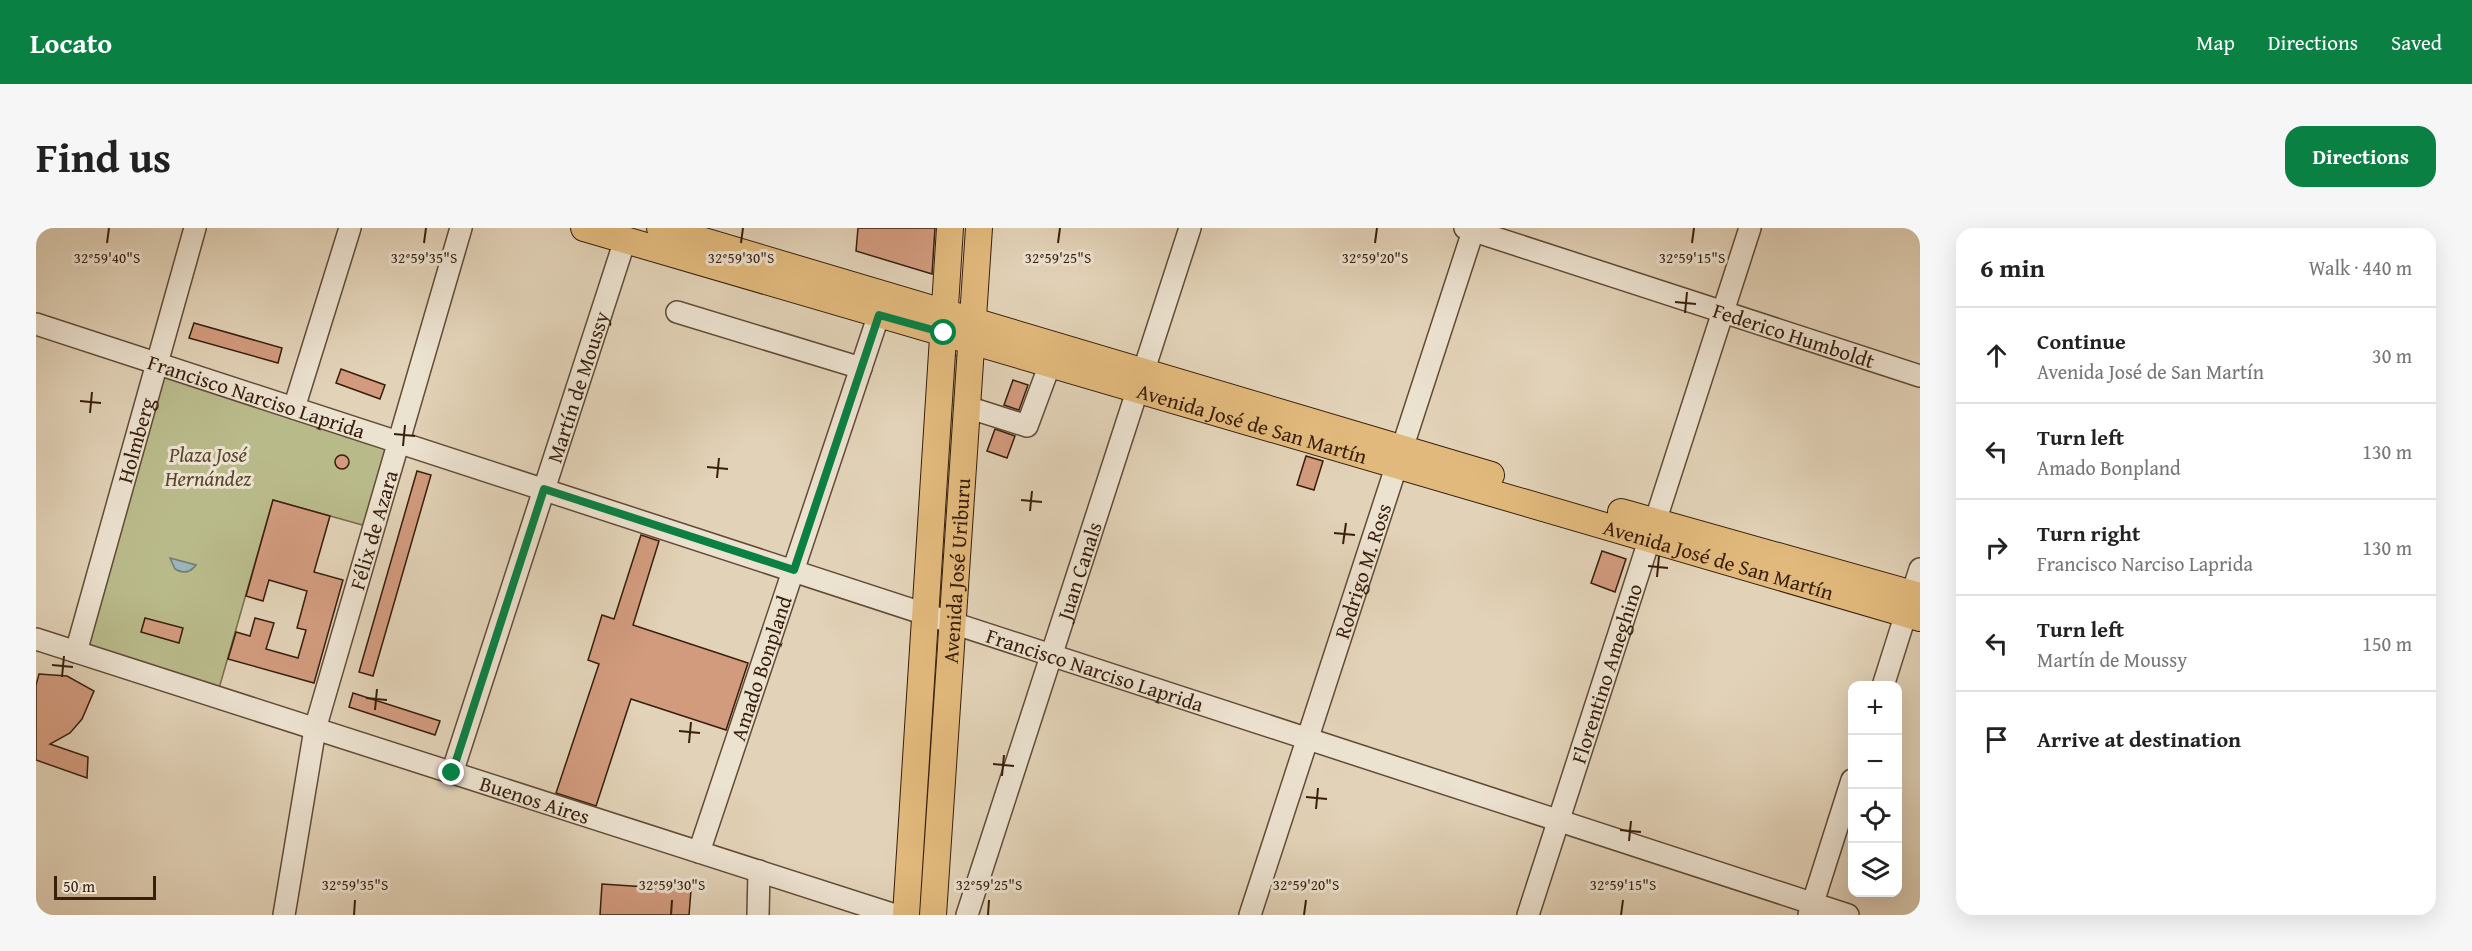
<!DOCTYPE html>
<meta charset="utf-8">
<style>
:root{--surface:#fff;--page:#f6f6f6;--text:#222;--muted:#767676;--line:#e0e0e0;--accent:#0b8043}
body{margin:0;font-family:"Gentium Book Plus",serif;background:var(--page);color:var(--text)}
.controls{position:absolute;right:18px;bottom:18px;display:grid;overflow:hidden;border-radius:12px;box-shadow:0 6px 24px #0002}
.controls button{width:54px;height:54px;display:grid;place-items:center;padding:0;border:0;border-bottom:2px solid var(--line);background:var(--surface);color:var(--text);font:30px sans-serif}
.scale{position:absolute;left:18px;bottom:15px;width:102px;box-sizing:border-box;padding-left:6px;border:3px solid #381e0b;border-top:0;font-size:16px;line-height:21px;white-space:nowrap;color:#381e0b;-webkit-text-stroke:4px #ece2d0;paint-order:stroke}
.stop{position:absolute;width:18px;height:18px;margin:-14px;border:4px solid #0b8043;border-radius:50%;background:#fff}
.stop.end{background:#0b8043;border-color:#fff;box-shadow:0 2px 6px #0008}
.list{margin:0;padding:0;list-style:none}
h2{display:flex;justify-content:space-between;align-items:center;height:78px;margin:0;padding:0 24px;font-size:26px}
h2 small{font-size:20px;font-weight:400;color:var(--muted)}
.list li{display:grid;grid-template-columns:39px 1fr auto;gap:18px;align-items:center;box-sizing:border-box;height:96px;padding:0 24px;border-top:2px solid var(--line)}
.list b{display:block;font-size:22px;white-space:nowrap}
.list p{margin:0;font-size:20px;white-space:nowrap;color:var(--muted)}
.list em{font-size:20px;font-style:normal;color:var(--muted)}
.icon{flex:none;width:33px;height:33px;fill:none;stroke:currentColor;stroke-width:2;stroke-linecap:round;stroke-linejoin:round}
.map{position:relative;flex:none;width:1884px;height:687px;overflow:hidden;border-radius:18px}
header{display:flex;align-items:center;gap:36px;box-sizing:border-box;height:84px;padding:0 30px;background:var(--accent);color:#fff}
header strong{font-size:28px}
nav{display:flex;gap:33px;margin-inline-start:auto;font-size:21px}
.intro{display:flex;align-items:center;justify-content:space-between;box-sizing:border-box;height:144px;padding:0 36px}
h1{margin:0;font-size:42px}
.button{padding:15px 27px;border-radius:18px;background:var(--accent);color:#fff;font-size:21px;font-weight:700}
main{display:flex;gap:36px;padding:0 36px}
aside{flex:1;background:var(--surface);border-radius:18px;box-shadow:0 6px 24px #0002}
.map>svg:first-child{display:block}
.green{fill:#b9ba8a;stroke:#786c4a;stroke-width:1.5}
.water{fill:#9ab5b9;stroke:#737973;stroke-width:1.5}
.building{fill:#d29b7e;stroke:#381e0b;stroke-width:1.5}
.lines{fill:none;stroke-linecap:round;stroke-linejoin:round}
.minor-casing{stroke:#624b36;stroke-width:24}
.major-casing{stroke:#381e0b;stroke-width:28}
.minor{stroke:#ece2d0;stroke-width:21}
.major{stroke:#e1b97c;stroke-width:26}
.route{stroke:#0b8043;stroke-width:8}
.ticks{fill:none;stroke:#381e0b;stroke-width:2}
.labels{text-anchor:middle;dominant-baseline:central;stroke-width:6;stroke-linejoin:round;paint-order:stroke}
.street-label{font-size:21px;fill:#381e0b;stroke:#ece2d0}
.park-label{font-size:21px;font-style:italic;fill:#58452b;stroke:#ece2d0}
.ticks-label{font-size:15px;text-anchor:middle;fill:#381e0b;stroke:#ece2d0;stroke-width:6;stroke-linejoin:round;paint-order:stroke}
</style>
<header>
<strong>Locato</strong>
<nav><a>Map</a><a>Directions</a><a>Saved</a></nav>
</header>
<div class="intro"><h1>Find us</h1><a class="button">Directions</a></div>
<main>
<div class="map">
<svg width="1884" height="687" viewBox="0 0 1884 687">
<rect width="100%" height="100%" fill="#e2d2b7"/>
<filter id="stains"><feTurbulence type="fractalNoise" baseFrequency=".00333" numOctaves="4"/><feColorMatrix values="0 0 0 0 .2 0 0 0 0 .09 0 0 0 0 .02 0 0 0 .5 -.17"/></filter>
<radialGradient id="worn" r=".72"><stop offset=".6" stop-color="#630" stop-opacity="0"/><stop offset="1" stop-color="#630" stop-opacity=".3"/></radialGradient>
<!-- green -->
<g class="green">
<polygon points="919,127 924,129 909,379 899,376 916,130"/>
<polygon points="125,149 133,149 350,218 351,224 330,298 237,272 182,464 54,418 51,407"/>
</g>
<!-- water -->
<path class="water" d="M134,330L160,337C154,345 147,346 139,341Z"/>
<!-- building -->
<g class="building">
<polygon points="822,0 899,0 896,46 820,23"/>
<polygon points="158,95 246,120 242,135 153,110"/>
<polygon points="305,141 349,157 344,171 300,155"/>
<polygon points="977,152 992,157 983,182 968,177"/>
<polygon points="959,201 979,208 971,230 951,223"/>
<circle cx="306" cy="234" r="7"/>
<polygon points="1270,228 1287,233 1278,262 1261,257"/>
<polygon points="381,243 395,247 337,448 323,444"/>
<polygon points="237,272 294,288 278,344 307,352 278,455 192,431 200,404 214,408 219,390 238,395 230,421 262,430 270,402 261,400 271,363 233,352 227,373 210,368"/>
<polygon points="605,307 623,313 597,397 712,435 690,502 595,471 560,578 520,565 563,436 552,432 566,387 578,391"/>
<polygon points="1566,323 1590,331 1579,364 1555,355"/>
<polygon points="109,390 147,400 143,415 105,404"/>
<polygon points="3,446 31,448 58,463 46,491 34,505 14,516 52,529 51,550 0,532 0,457"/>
<polygon points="317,465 404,493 399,507 313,479"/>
<polygon points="566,656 655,662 653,687 564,687"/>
</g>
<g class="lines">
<defs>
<g id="minor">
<path id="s1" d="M1429,0L1884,148"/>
<polyline points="641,84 825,140"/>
<path id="s2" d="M0,96L1812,687"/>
<polyline points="931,179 991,198 1014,136"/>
<polyline points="258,180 314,0"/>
<path id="s3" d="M0,411L859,687"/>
<path id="s4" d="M40,424L159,0"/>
<polyline points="1847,458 1884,341"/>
<path id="s5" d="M416,545L589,12"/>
<path id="s6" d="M663,624L843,86"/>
<path id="s7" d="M248,687L279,501L425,0"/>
<polyline points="722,687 723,643"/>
<path id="s8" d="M931,687L1154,0"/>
<path id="s9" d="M1214,687L1438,0"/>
<path id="s10" d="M1492,687L1714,0"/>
<polyline points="1773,687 1816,552"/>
</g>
<g id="major">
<path id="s11" d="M548,0L1884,390"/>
<polyline points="624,0 1455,247"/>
<polyline points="1585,284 1884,368"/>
<polyline points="870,687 914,0"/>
<path id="s12" d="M897,687L943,0"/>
</g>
</defs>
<!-- minor casing -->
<use href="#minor" class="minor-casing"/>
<!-- major casing -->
<use href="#major" class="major-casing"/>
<!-- minor -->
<use href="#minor" class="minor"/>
<!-- major -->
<use href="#major" class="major"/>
</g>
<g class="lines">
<!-- route -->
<polyline class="route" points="416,545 508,261 758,342 843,87 908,105"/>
</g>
<!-- ticks -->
<path class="ticks" d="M71,15L73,0M388,15L390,0M705,15L707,0M1022,15L1024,0M1339,15L1341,0M1656,15L1658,0M1639,74L1660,76M1649,85L1651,64M44,173L65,175M54,185L56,164M358,206L379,208M367,218L369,197M671,239L692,241M681,250L683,230M985,272L1006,274M994,283L996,263M1298,305L1319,307M1307,316L1310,295M1612,338L1632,340M1621,349L1623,328M16,437L37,439M26,449L28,428M330,470L351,472M339,482L341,461M643,503L664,505M653,515L655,494M957,536L978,538M966,548L968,527M1270,569L1291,571M1280,581L1282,560M1584,602L1605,604M1593,613L1595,593M318,687L319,672M635,687L636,672M952,687L953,672M1268,687L1270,672M1585,687L1587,672"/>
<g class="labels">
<!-- street labels -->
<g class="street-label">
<text stroke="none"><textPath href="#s1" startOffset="346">Federico Humboldt</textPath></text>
<text stroke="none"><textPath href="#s5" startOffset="406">Martín de Moussy</textPath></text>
<text stroke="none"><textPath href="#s2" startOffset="232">Francisco Narciso Laprida</textPath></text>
<text stroke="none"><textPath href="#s11" startOffset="696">Avenida José de San Martín</textPath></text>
<text stroke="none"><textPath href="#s4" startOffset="220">Holmberg</textPath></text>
<text stroke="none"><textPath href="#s7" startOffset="396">Félix de Azara</textPath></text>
<text stroke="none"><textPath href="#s11" startOffset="1182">Avenida José de San Martín</textPath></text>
<text stroke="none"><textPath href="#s12" startOffset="345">Avenida José Uriburu</textPath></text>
<text stroke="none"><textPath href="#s8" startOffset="362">Juan Canals</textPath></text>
<text stroke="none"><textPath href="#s9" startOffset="362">Rodrigo M. Ross</textPath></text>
<text stroke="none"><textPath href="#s6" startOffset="194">Amado Bonpland</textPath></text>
<text stroke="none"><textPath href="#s2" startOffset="1114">Francisco Narciso Laprida</textPath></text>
<text stroke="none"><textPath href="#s10" startOffset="254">Florentino Ameghino</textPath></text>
<text stroke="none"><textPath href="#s3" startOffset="524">Buenos Aires</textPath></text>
</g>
<!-- park labels -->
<g class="park-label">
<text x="172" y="226">Plaza José<tspan x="172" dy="24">Hernández</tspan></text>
</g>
</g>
<g class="ticks-label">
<text x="71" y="35">32°59'40"S</text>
<text x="388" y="35">32°59'35"S</text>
<text x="705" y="35">32°59'30"S</text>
<text x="1022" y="35">32°59'25"S</text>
<text x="1339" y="35">32°59'20"S</text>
<text x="1656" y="35">32°59'15"S</text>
<text x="319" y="662">32°59'35"S</text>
<text x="636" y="662">32°59'30"S</text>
<text x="953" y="662">32°59'25"S</text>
<text x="1270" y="662">32°59'20"S</text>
<text x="1587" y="662">32°59'15"S</text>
</g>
<rect width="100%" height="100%" filter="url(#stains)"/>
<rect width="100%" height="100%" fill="url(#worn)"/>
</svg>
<div class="controls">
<button>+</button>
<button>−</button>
<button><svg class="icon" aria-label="locate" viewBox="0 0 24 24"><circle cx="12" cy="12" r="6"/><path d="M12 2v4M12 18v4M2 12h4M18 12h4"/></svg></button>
<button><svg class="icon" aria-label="layers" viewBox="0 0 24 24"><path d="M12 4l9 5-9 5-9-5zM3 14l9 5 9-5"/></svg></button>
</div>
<div class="scale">50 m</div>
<div class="stop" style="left:908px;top:105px"></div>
<div class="stop end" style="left:416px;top:545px"></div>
</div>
<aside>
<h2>6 min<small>Walk · 440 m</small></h2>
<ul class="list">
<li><svg class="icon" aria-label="ahead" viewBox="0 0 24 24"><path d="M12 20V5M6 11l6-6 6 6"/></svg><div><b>Continue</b><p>Avenida José de San Martín</p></div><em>30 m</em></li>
<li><svg class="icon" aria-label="left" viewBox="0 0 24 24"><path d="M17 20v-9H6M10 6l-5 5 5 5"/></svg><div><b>Turn left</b><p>Amado Bonpland</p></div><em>130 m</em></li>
<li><svg class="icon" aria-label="right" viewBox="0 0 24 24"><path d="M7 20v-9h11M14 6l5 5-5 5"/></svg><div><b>Turn right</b><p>Francisco Narciso Laprida</p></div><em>130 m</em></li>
<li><svg class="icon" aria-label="left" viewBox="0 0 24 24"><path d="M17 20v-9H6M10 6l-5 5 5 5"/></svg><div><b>Turn left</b><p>Martín de Moussy</p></div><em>150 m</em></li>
<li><svg class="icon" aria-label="arrive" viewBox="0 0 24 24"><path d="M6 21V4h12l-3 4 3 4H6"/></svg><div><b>Arrive at destination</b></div></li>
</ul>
</aside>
</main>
